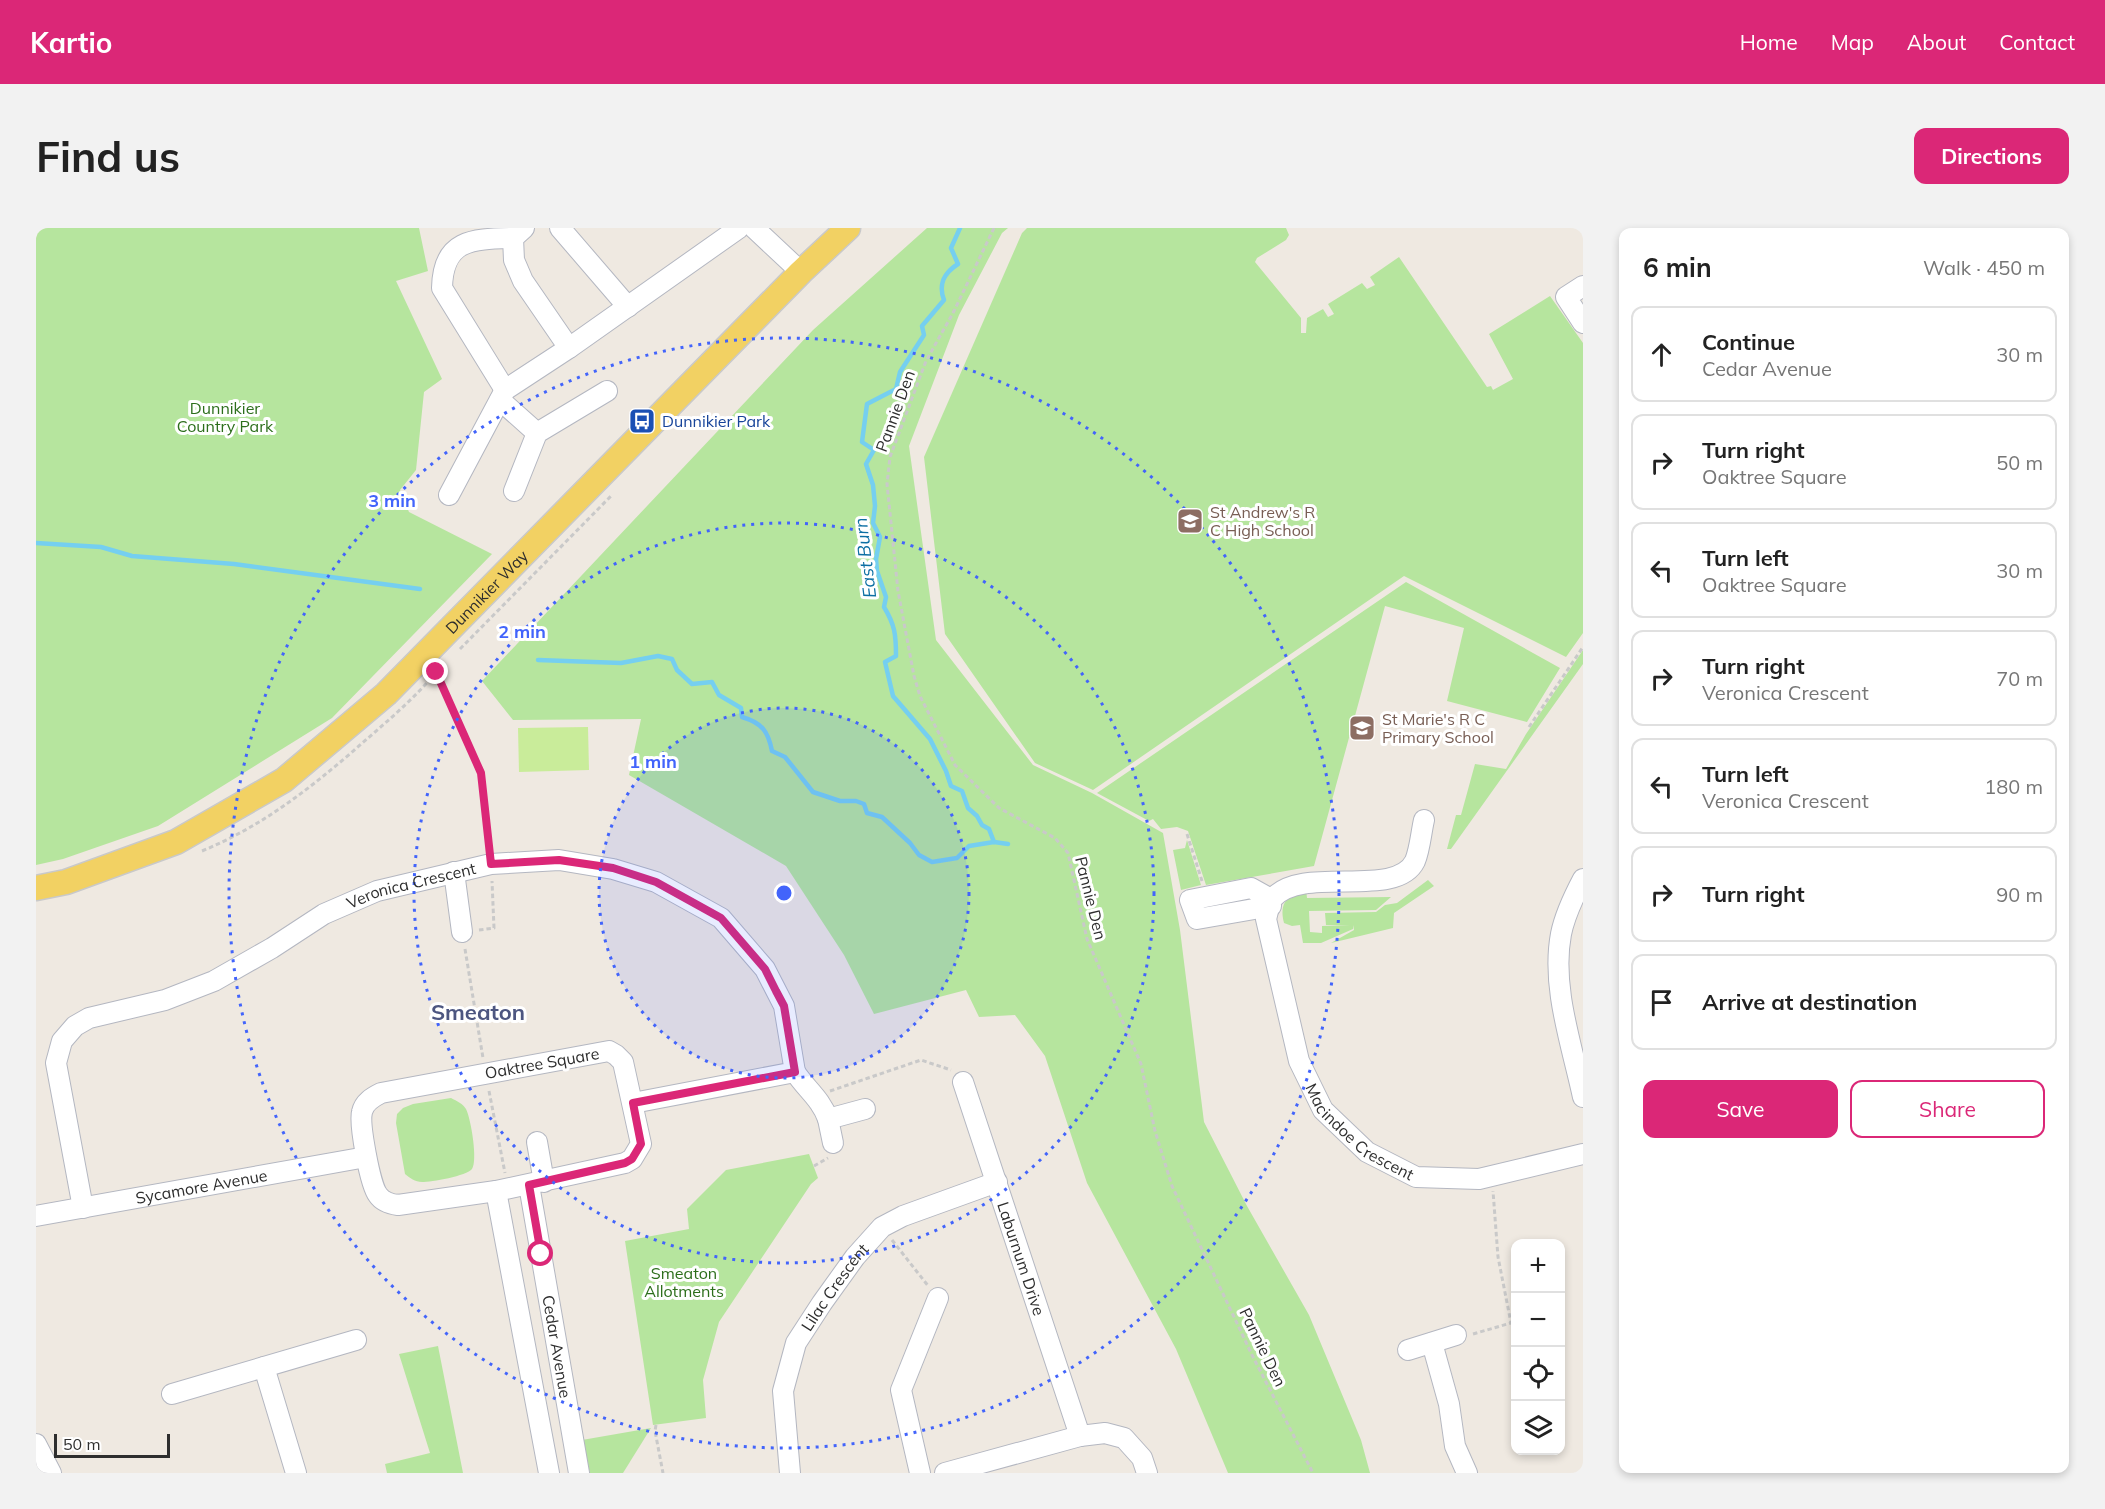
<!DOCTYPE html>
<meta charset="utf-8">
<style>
:root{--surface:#fff;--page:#f2f2f2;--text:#222;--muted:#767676;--line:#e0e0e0;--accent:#db2777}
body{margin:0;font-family:Mulish,sans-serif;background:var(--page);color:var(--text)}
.controls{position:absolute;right:18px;bottom:18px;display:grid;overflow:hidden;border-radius:12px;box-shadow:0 3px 9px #0003}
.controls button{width:54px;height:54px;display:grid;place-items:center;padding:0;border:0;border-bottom:2px solid var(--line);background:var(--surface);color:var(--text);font:30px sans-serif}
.scale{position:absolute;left:18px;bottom:15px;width:116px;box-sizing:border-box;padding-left:6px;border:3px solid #2e2e2e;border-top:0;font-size:16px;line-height:21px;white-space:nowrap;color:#2e2e2e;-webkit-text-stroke:4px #fff;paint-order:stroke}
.stop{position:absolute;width:18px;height:18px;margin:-14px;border:4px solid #db2777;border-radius:50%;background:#fff}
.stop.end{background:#db2777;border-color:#fff;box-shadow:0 2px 6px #0008}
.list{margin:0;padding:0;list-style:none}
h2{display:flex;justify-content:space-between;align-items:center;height:78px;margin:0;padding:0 24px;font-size:26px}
h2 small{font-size:20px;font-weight:400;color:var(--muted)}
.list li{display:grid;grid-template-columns:39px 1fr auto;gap:18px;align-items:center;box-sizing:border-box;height:96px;margin:0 12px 12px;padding:0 12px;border:2px solid var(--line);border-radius:12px}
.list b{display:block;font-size:22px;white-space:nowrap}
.list p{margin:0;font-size:20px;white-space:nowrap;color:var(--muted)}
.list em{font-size:20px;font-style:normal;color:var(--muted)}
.actions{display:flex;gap:12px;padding:18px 24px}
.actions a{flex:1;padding:14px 0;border:2px solid var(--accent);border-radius:12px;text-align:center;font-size:21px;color:var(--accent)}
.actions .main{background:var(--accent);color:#fff}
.icon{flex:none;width:33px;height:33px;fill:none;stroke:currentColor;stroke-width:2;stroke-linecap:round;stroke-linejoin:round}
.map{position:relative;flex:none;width:1547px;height:1245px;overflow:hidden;border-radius:12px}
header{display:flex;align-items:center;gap:36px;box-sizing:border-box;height:84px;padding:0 30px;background:var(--accent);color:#fff}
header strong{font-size:28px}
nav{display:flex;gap:33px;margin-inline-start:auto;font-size:21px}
.intro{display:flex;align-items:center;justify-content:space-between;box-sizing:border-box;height:144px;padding:0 36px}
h1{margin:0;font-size:42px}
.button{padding:15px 27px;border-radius:12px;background:var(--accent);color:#fff;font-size:21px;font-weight:700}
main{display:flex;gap:36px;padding:0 36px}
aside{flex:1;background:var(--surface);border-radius:12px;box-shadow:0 3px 9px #0003}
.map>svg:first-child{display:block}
.green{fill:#b6e59e}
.pitch{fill:#c9ec9a}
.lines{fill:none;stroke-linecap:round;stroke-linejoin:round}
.stream{stroke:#75cff0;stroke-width:4.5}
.minor-casing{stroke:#b4b7c1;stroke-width:22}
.major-casing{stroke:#c9c9c9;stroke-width:27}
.path{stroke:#c9c9c9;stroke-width:3;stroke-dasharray:4.5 3;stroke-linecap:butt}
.minor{stroke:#fff;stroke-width:20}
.major{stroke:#f2d163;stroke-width:24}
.route{stroke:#db2777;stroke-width:8}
.ring{fill:none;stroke:#4264fb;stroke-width:3;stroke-dasharray:3 6}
.labels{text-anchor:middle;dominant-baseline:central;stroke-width:6;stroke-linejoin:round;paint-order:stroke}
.park-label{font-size:16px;fill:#2c6e1b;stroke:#fff}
.street-label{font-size:16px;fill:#2e2e2e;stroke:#fff}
.transit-label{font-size:16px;fill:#164399;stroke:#fff;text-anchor:start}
.education-label{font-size:16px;fill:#785e54;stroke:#fff;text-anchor:start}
.water-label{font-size:18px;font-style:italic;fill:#0d6fa3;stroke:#fff}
.district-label{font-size:22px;font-weight:bold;fill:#4d5680;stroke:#fff}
.centre{fill:#4264fb;stroke:#fff;stroke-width:3}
.ring-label{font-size:18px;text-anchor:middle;font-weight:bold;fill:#4264fb;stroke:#fff;stroke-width:6;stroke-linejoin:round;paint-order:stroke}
</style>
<header>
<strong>Kartio</strong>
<nav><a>Home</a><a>Map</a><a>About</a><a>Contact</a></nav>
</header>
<div class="intro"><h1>Find us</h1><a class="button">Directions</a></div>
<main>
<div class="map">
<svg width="1547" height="1245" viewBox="0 0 1547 1245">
<rect width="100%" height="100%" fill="#efe9e1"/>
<!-- green -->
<g class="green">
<polygon points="0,0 383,0 392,43 360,53 406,151 388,164 380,242 364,262 373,284 456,326 296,490 122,598 27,631 0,637"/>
<polygon points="891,0 972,0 966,5 923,87 873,218 900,412 997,537 1056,565 1127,605 1144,702 1168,894 1211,978 1273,1087 1325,1212 1334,1245 1192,1245 1140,1121 1051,955 1009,828 979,787 943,789 930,762 838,786 808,727 750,638 593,547 605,491 477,492 446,453 777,102"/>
<polygon points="991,0 1250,0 1253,7 1250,12 1221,30 1219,34 1265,90 1265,105 1270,105 1271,90 1287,81 1292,89 1298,86 1292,76 1326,55 1331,61 1339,57 1334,49 1363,29 1451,159 1455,158 1457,162 1477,151 1453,106 1514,68 1547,115 1547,405 1530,429 1368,348 1057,562 999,535 909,406 888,229 986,5"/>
<polygon points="1370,354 1524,440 1491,494 1411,473 1428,400 1349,378 1278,638 1170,657 1152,603 1141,599 1125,601 1117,591 1113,593 1061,565"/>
<polygon points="1547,422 1547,436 1415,621 1411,621 1420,587 1425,587 1439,536 1470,541 1490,506"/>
<polygon points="1151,612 1165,657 1145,662 1137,622 1149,620"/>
<path d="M1392,652L1398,658L1358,685L1357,700L1295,715L1318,702L1317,697V701L1285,715H1267L1264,697L1256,698L1248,695C1243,674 1251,668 1270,661L1271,670L1355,669L1340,682L1273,683L1274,704L1286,705V698L1314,697H1290L1289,685L1340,684L1349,677L1361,675Z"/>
<path d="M415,870C421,873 427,876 430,881C435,891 442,933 436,941C431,948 395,954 386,954C379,954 374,950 369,946L360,895L361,886L367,880L377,876Z"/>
<polygon points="773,926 782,950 775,956 683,1094 667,1152 670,1190 617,1197 589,1013 653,1001 651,981 690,942"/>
<polygon points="402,1118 427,1245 351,1245 349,1236 394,1225 363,1126"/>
<polygon points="615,1200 587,1245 554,1245 546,1212"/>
</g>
<!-- pitch -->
<polygon class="pitch" points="552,499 553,542 483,544 482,500"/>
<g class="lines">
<!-- stream -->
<g class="stream">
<path d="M924,0L915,20L922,36C908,45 902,56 908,72L886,98L888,107L864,144L860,161L831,176L826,214L838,222L830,236L837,257L839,278L837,295L844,309L840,331L841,343L850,369L848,379C859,397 860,407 860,428L849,434L857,468L894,511L910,543L915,558L926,563L932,580L941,588L946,597L953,601L958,614"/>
<polyline points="0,315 65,319 96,328 198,336 384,361"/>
<path d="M502,432L585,435L622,428L636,431L641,442L656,456L676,454L683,467L705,480L706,489C726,495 732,503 736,523L749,529L777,564L804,573H820L828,576L831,585L846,589L874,615L883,627L896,634L921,630L933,618L958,614L972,616"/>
</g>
<defs>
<g id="minor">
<polyline points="488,0 477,10 478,32 487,53 533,120"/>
<polyline points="524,0 592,79"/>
<polyline points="718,0 765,44"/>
<polyline points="1547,58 1530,69 1547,95"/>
<path d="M469,162L406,60C407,11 436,11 477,10"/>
<polyline points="464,172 501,205"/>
<polyline points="478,263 501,205 571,163"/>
<polyline points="413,267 469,162 533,120 703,0"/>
<path id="s1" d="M1388,592C1385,605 1384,621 1379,633C1360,672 1267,636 1237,670C1233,674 1232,685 1230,691L1263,833L1287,882L1331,924L1380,949L1443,951L1547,926"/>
<polyline points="418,644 426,704"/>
<path d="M1547,651C1538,668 1529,686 1525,706C1515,759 1536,817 1547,869"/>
<polyline points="1235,678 1161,691 1154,672 1215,660 1235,671"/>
<path d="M573,823L580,827L587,834L605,916L596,931L589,935L460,963L362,977C354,976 346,973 342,967C334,957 323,896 326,884C328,874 337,869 345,865Z"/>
<path d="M759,844C770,861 785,871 792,891L829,881"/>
<path id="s2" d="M927,854L1044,1208"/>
<polyline points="792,891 797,915"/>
<polyline points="501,914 508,954"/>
<path id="s3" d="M493,957L543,1245"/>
<polyline points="460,963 513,1245"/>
<path id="s4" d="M47,980L20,835L26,813L39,798L53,790L129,772L178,753L236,720L288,686L341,663L455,636L523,632L577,641L620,654L685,690L729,741L748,778L759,844L597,875"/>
<path id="s5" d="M0,988L330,929"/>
<polyline points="1396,1115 1413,1176 1419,1218 1431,1245"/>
<polyline points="1372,1122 1420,1107"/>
<polyline points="228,1139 260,1245"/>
<polyline points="136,1166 320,1112"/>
<polyline points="0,1216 15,1245"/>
<path id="s6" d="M754,1245L747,1163L760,1115L786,1075L819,1029L846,999L867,988L961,954"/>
<polyline points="884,1245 865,1162 902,1070"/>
<polyline points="909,1245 1044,1208 1069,1205 1088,1210 1106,1230 1111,1245"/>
</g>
<g id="major">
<path id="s7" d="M0,660L30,654L140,614L248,552L350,466L765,44L812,0"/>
</g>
</defs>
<!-- minor casing -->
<use href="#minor" class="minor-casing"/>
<!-- major casing -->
<use href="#major" class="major-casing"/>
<!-- path -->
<g class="path">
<polyline points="958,0 917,85 890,133 854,229 851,256 862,363 878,448 884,468 919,537 963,580 1019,610 1032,625 1051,711 1105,836 1119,903 1136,958 1216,1127 1277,1245"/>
<polyline points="424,421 575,268"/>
<polyline points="399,442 445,545 453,620"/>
<polyline points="1493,499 1547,419"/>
<polyline points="1151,606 1166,653"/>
<path d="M166,623C224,599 268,565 315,525C343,500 372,477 396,449"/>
<polyline points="443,702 458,700 456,653"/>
<polyline points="429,721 447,830"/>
<polyline points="453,863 469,945"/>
<polyline points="794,863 885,832 915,842"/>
<polyline points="778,938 792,930"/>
<polyline points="856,1012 893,1059"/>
<polyline points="1437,1106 1475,1095 1462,1029 1457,963"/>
<polyline points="620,1197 619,1203 627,1245"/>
</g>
<!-- minor -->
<use href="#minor" class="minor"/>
<!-- major -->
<use href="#major" class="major"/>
</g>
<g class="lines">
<!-- route -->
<polyline class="route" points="400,444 445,545 455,636 523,632 577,640 620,654 685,690 729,741 740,763 748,778 759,844 597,875 605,916 596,931 589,935 493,957 505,1026"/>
</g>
<!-- distance rings -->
<circle cx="748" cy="665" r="185" fill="#4264fb" fill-opacity=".12"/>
<g class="ring">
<circle cx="748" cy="665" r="185"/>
<circle cx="748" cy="665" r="370"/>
<circle cx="748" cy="665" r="555"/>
</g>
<!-- icons -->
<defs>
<symbol id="bus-square" viewBox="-11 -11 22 22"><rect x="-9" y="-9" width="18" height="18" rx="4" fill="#1a4fb4" stroke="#fff"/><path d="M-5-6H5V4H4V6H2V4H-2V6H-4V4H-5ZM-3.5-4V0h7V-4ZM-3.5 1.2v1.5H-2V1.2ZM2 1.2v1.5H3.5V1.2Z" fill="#fff"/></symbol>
<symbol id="school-square" viewBox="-11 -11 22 22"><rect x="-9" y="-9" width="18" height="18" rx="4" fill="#8d6e63" stroke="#fff"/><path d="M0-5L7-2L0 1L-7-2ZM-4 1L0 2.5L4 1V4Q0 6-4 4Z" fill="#fff"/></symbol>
</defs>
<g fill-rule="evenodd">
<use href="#bus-square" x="591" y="178" width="30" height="30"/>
<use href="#school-square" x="1139" y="278" width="30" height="30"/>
<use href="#school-square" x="1311" y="485" width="30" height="30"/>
</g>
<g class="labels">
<!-- park labels -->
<g class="park-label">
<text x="189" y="180">Dunnikier<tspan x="189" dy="18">Country Park</tspan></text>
<text x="648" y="1045">Smeaton<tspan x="648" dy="18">Allotments</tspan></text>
</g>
<!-- street labels -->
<g class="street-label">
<text transform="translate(859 183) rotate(-70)">Pannie Den</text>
<text stroke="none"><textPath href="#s7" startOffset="549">Dunnikier Way</textPath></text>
<text stroke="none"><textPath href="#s4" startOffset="558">Veronica Crescent</textPath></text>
<text transform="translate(1055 670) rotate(76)">Pannie Den</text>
<text transform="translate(506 835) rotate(-10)">Oaktree Square</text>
<text stroke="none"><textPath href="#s1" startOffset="459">Macindoe Crescent</textPath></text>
<text stroke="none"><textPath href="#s5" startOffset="168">Sycamore Avenue</textPath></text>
<text stroke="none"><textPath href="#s2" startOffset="186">Laburnum Drive</textPath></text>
<text stroke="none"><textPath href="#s6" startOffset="200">Lilac Crescent</textPath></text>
<text stroke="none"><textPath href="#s3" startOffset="164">Cedar Avenue</textPath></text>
<text transform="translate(1227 1119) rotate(64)">Pannie Den</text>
</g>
<!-- transit labels -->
<g class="transit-label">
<text x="626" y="193">Dunnikier Park</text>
</g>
<!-- education labels -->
<g class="education-label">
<text x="1174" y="284">St Andrew's R<tspan x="1174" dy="18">C High School</tspan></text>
<text x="1346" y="491">St Marie's R C<tspan x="1346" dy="18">Primary School</tspan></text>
</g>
<!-- water labels -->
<g class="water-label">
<text transform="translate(829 330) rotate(-97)">East Burn</text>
</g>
<!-- district labels -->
<g class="district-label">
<text x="442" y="784">Smeaton</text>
</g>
</g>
<circle cx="748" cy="665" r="9" class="centre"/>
<g class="ring-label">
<text x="356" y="279">3 min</text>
<text x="486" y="410">2 min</text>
<text x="617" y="540">1 min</text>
</g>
</svg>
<div class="controls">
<button>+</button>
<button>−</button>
<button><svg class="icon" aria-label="locate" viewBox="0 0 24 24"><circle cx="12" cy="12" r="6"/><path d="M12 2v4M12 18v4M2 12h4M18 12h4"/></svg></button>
<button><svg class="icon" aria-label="layers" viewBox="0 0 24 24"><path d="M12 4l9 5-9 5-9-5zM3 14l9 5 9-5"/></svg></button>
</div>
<div class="scale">50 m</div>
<div class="stop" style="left:505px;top:1026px"></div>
<div class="stop end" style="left:400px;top:444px"></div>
</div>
<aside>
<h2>6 min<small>Walk · 450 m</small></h2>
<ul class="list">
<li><svg class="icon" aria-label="ahead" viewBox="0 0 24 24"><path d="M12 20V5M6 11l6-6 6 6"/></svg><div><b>Continue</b><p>Cedar Avenue</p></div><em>30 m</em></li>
<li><svg class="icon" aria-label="right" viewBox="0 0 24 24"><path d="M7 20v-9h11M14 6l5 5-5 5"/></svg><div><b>Turn right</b><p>Oaktree Square</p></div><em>50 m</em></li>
<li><svg class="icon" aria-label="left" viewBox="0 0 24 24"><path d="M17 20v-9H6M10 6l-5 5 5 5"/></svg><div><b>Turn left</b><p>Oaktree Square</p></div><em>30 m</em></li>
<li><svg class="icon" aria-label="right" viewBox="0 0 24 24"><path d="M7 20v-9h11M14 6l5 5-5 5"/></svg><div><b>Turn right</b><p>Veronica Crescent</p></div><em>70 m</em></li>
<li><svg class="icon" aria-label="left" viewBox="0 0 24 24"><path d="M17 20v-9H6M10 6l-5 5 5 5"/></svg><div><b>Turn left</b><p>Veronica Crescent</p></div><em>180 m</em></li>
<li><svg class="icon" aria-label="right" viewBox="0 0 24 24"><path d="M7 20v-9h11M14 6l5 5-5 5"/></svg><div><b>Turn right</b></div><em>90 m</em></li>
<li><svg class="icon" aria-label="arrive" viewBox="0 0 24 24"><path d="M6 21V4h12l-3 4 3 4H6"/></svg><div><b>Arrive at destination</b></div></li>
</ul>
<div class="actions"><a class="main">Save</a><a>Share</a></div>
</aside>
</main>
